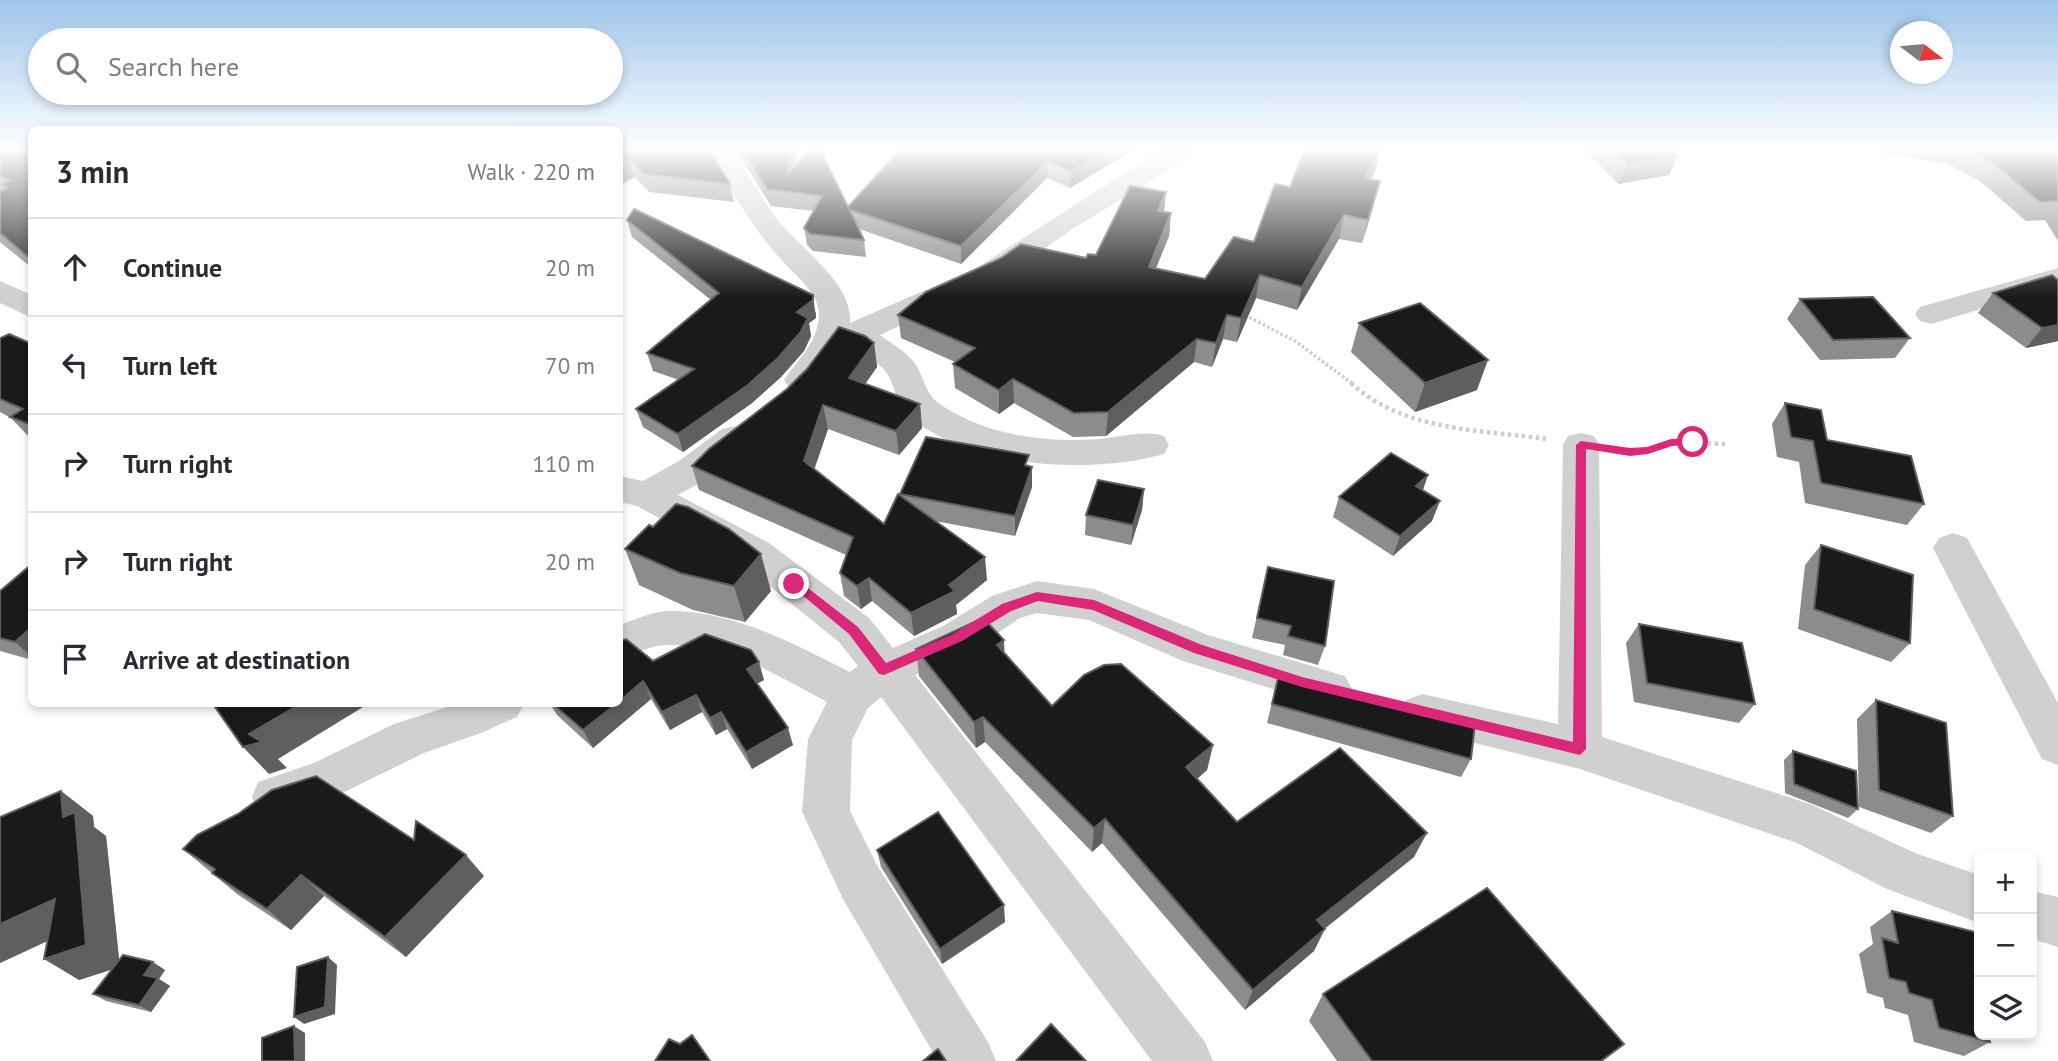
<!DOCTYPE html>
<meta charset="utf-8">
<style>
:root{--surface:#fff;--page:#f7f7f7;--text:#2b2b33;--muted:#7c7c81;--line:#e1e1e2}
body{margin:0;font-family:"PT Sans",sans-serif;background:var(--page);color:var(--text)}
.controls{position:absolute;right:21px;bottom:21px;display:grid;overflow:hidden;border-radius:10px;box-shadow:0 4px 10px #0003}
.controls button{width:63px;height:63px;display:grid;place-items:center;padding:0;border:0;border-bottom:2px solid var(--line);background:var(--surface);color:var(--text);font:35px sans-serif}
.compass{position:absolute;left:1890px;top:21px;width:63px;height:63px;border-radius:50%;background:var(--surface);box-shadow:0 4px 10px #0003;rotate:106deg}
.stop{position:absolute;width:21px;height:21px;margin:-16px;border:5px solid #db2777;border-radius:50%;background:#fff}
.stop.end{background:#db2777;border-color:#fff;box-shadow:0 2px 7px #0008}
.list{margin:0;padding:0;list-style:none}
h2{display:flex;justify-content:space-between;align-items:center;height:91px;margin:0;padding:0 28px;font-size:30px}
h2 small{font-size:23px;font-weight:400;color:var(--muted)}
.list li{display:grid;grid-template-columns:46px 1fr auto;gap:21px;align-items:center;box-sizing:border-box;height:98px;padding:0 28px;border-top:2px solid var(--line)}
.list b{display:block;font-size:26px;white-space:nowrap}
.list em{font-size:23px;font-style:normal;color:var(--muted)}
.icon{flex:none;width:38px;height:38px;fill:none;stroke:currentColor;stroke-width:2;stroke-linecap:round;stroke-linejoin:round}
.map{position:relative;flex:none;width:2058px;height:1061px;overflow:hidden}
.search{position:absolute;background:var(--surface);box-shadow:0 4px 10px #0003;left:28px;top:28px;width:595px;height:77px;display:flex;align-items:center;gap:18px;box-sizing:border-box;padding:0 24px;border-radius:38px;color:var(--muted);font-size:26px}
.panel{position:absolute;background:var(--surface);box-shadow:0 4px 10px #0003;left:28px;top:126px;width:595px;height:581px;border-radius:10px}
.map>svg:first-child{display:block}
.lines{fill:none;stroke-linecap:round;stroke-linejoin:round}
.path-far1{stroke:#cdcdcd;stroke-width:3.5;stroke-dasharray:2.5 2.5;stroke-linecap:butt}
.path{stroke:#cdcdcd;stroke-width:4.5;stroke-dasharray:3.5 3.5;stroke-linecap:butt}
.minor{fill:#d0d0d0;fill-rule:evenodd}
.wall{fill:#8c8c8c}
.shaded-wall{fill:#5f5f5f}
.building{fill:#1a1a1a;stroke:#5f5f5f;stroke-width:2}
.route{fill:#db2777}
</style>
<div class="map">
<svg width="2058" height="1061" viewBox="0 0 2058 1061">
<rect width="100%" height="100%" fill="#fff"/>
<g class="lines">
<!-- path-far1 -->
<polyline class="path-far1" points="1245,315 1295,341 1353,384"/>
<!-- path -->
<g class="path">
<path d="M1351,383C1402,431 1482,430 1547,439"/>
<polyline points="1618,450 1648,450 1671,442 1726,444"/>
</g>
<!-- minor -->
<g class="minor">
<path d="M706,149H732C747,170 758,193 773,214C796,246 853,281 850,323L978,267L1162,149H1192L1188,155L1166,172L1077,226L1000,279L880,335C890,343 904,350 913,361C925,376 924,394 941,405C988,436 1045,443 1100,439C1122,437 1143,430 1164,436L1169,445L1164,454C1089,475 972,468 910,417C896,405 896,389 888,375C880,362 861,354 851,344L842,346L813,388L801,391L789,388L784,380C798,359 818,343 819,315C819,295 801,280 788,267C752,230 733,191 706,149Z"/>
<polygon points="2058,268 2058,286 1931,324 1920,321 1915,314 1920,307"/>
<polygon points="0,281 32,295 32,318 0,303"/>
<path d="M735,426L748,429L753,438C738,463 703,481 678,495L769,543L869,618L893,648L943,626L992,596L1037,581L1094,589L1208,635L1345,676L1352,689L1345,702L1330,707L1183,661L1089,620L1037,613L1020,618L973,650L915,675L1205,1042L1213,1061H1152L881,697L868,708L852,740L850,811L877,865L988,1042L996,1061H938L843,899L802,812L808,739L827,702C777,675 725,642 666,645C650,645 634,655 620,659V625C634,620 651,612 666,611C731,609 794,644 850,672L858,666L839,642L741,563L637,506L620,502V476L643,481L679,461L722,429Z"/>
<polygon points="1581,433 1594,436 1599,445 1602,737 1810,804 1915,853 1979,875 1979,923 1887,889 1797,843 1580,769 1406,726 1400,713 1406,700 1422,694 1558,724 1563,445 1568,436"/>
<polygon points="1953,533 1967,538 2058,703 2058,765 2042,759 1933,548 1939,538"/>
<polygon points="457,704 524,704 517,717 481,733 424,753 326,801 275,818 258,812 252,797 258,782 314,763 394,724"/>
<polygon points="2032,891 2058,897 2058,947 2032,939"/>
</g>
</g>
<!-- wall -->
<g class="wall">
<polygon points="0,149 32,149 32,268 0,242 0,191 2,190 0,189"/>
<polygon points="620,149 730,184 734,202 649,192 635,177"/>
<polygon points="735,149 798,149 795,165 848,207 901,149 1135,149 1070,188 1047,178 961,264 859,229 864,240 866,257 813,251 807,245 804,228 813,211 771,206"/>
<polygon points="1381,149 1375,171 1371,179 1374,204 1362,243 1339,239 1297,310 1256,298 1237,342 1223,339 1212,367 1194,362 1106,436 1073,437 1014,403 999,414 955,388 953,364 955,362 901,338 898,315 1096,255 1164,212 1171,213 1169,236 1156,268 1205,279 1254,242 1290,187"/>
<polygon points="1584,149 1669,149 1678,156 1669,175 1618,184"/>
<polygon points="1879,149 2058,149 2058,241 2045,220 2026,221 1980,181 1948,164 1880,153"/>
<polygon points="627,220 816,312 816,318 809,323 811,336 804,351 781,377 752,403 683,452 643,427 636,409 679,380 653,371 647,353 711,300 632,237"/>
<polygon points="2058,280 2058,341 2026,348 1978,313 1993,293"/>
<polygon points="1800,299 1910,338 1895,358 1820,360 1787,319"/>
<polygon points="1359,323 1477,390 1415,412 1351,352"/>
<polygon points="0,338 32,344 32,440 11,418 0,412"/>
<polygon points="874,343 877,367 865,384 920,404 922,428 899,455 828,429 814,469 884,524 900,494 1029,466 1032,467 1032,487 1015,536 935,521 987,580 956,605 957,614 914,636 872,601 861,609 844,596 840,573 846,555 699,490 692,466 787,389"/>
<polygon points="1785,403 1827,440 1924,504 1907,525 1805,503 1799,462 1777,457 1772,424"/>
<polygon points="1144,489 1142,510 1131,545 1085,535 1086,515"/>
<polygon points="1423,491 1432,521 1393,556 1333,517 1339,497"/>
<polygon points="1821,545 1910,643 1891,662 1798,629 1805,565"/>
<polygon points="625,549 771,591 745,622 693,610 639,585"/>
<polygon points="32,564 32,660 0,651 0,591"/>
<polygon points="1268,567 1325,646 1318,665 1283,655 1285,645 1252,638"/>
<polygon points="1639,624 1755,704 1739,723 1634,702 1626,643"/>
<polygon points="916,649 1004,653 1052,706 1213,745 1207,770 1197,779 1237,822 1414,857 1324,928 1314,951 1245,1010 1102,843 1092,852 985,742 976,748 919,676"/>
<polygon points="653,661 764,680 757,684 793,745 752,769 727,729 716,735 702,712 670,730 651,699 593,748 557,715 550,704 620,704"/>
<polygon points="1279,674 1471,759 1461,777 1267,723"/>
<polygon points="1876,700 1953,816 1931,833 1859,807 1857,719"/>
<polygon points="1793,751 1858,809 1848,818 1785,793 1784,760"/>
<polygon points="61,791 93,816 94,827 106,836 119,960 165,970 159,979 170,986 151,1012 106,1001 93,994 112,969 79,980 47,941 0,963 0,817"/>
<polygon points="414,840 484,876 406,957 324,896 291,930 237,894 183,849"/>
<polygon points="877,850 1005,922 942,964 881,867"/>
<polygon points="1892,911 1979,1035 1990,1042 1964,1056 1914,1042 1908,1015 1885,1008 1883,998 1867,993 1859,954 1873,944 1870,927"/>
<polygon points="1323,994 1624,1044 1603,1061 1337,1061 1309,1021"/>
</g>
<!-- shaded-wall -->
<g class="shaded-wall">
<polygon points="792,149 798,149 791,189 788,173"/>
<polygon points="1109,149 1135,149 1070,188 1071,171"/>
<polygon points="1381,149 1375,171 1359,201 1365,178"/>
<polygon points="1678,156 1669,175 1618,184 1627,164"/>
<polygon points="629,159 635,177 620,185 620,164"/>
<polygon points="1048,162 1047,178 961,264 961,246"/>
<polygon points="1380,181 1374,204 1362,243 1368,220"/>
<polygon points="1166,192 1164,215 1158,211"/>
<polygon points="1171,213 1169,236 1147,290 1149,267"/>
<polygon points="1344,215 1339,239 1297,310 1302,287"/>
<polygon points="1260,275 1256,298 1237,342 1241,318"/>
<polygon points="813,295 816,318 809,323 811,336 804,351 781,377 752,403 683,452 678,434"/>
<polygon points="1227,315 1223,339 1212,367 1216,343"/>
<polygon points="2058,325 2058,341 2026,348 2042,328"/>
<polygon points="1197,339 1194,362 1106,436 1108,412"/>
<polygon points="874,343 877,367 853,401 849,378"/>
<polygon points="1488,360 1477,390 1415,412 1425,383"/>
<polygon points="1013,379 1014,403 999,414 999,390"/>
<polygon points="920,404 922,428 899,455 896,431"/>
<polygon points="823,405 828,429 809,485 804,461"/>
<polygon points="1032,467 1032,487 1015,536 1015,516"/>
<polygon points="1428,475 1421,496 1416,486"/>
<polygon points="1144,489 1142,510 1131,545 1133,525"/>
<polygon points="1440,501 1432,521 1393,556 1400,536"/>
<polygon points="761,554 771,591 745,622 734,586"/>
<polygon points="985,557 987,580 956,605 957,614 914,636 911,613 949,585"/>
<polygon points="869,578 872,601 861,609 857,586"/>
<polygon points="32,627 32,657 15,642"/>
<polygon points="1004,640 1005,667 997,645"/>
<polygon points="759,662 764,680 752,686 747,669"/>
<polygon points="643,681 651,699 593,748 583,730 616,704 620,704 620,701"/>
<polygon points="696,695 702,712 670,730 662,712"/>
<polygon points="300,704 368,704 278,759 287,768 269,774 243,747 249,734"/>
<polygon points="721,712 727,729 716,735 710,718"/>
<polygon points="983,717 985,742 976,748 974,722"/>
<polygon points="788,728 793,745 752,769 746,752"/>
<polygon points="1213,745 1207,770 1181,793 1186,767"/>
<polygon points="61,791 93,816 94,827 106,836 120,967 79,980 44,959 84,924 0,963 0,924 63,817"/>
<polygon points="1105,819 1102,843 1092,852 1094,828"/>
<polygon points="1427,833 1414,857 1307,943 1317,920"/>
<polygon points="466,855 484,876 406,957 385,937"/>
<polygon points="301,875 324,896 291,930 267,909"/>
<polygon points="1004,905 1005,922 942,964 940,949"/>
<polygon points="1325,929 1314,951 1245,1010 1253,990"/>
<polygon points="328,957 337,965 335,1014 304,1024 294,1017"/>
<polygon points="153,962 165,970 159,979 170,986 151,1012 139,1005 144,975"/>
<polygon points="294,1026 305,1033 305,1061 295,1061"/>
</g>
<!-- building -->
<g class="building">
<polygon points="0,149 32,149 32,254 27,256 0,233 0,191 8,188 2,184 10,181 0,175"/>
<polygon points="620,149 709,149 730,184 644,174 629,159 620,164"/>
<polygon points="742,149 792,149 788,173 811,149 820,149 848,207 901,149 1109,149 1071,171 1048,162 961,246 850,210 864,240 810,234 804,228 822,196 767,189"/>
<polygon points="1305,149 1381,149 1365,178 1380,181 1368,220 1344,215 1302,287 1260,275 1241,318 1227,315 1216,343 1197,339 1108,412 1074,413 1013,379 999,390 953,364 975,348 898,315 926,292 1001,258 1021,244 1086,258 1088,254 1096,255 1130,186 1166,192 1158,211 1171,213 1149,267 1205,279 1234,237 1254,242 1275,184 1290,187"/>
<polygon points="1611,149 1669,149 1678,156 1627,164"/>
<polygon points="1965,149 2058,149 2058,201 2040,202 1992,163"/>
<polygon points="634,209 813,295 813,300 797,312 808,318 800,333 777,359 748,385 678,434 636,409 694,369 647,353 719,293 627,220"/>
<polygon points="2052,275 2058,280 2058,325 2042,328 1993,293"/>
<polygon points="1873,297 1910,338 1833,340 1800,299"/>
<polygon points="1420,303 1488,360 1425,383 1359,323"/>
<polygon points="839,327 865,336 874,343 849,378 920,404 896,431 823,405 804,461 884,524 898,494 985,557 949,585 955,591 911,613 869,578 857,586 840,573 853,537 692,466 709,449 787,389 807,369"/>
<polygon points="9,334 32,344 32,425 10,417 23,409 0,399 0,338 1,338"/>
<polygon points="1785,403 1821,410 1827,440 1911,456 1924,504 1821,483 1813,441 1791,437"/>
<polygon points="926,437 1029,455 1025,465 1032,467 1015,516 900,494"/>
<polygon points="1391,453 1428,475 1416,486 1440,501 1400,536 1339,497"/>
<polygon points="1098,480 1144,489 1133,525 1086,515"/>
<polygon points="676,504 688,507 729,529 761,554 734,586 680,573 625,549 649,525 653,527"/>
<polygon points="1821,545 1913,575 1910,643 1814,609"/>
<polygon points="32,564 32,627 15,642 0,638 0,591"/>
<polygon points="1268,567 1334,581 1325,646 1288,636 1291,626 1257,618"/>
<polygon points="983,618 1004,640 997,645 1052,706 1084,675 1104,665 1121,664 1213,745 1186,767 1237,822 1340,748 1427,833 1317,920 1325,929 1253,990 1105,819 1094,828 983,717 974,722 916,649"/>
<polygon points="1639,624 1742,643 1755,704 1647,683"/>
<polygon points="705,634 751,650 759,662 747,669 788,728 746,752 721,712 710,718 696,695 662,712 643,681 620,701 620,641 626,639 653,661"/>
<polygon points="1279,674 1475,724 1471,759 1272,704"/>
<polygon points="1876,700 1946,723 1953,816 1879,790"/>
<polygon points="213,704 300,704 249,734 262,742 243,747"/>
<polygon points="553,704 616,704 583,730"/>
<polygon points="1793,751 1856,771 1858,809 1794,784"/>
<polygon points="316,776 414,840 416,821 466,855 385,937 301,875 267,909 212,873 215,869 183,849 197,835 238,814 272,790"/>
<polygon points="61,791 63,817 75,812 86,945 44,959 55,899 0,924 0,817"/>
<polygon points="938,812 1004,905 940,949 877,850"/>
<polygon points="1487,888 1624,1044 1601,1061 1372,1061 1323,994"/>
<polygon points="1892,911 1979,933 1979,1035 1988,1035 1990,1042 1939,1028 1932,1000 1909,993 1906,982 1889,978 1882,938 1898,943"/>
<polygon points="123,955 153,962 144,975 158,978 139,1005 93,994"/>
<polygon points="328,957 325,1007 294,1017 297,967"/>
<polygon points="1051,1024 1086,1061 1016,1061"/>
<polygon points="294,1026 295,1061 262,1061 262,1038"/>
<polygon points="692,1035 710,1061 655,1061 669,1039 680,1044"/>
<polygon points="938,1049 946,1061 923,1061"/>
</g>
<!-- sky -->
<linearGradient id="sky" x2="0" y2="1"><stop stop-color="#9ec6ea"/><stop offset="0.5" stop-color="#fff"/><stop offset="1" stop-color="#fff" stop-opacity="0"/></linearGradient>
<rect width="2058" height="297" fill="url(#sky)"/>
<!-- route -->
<polygon class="route" points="1693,438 1698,442 1697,444 1672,446 1648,454 1630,456 1586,449 1586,749 1580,755 1302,687 1194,653 1093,610 1038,601 1011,611 962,641 884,675 879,674 849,634 789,584 794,579 799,581 858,627 886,663 953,634 1002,604 1037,592 1094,600 1202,645 1302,677 1573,742 1576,445 1581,441 1630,448 1647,447 1671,439"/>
</svg>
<div class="controls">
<button>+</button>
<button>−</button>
<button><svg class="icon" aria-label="layers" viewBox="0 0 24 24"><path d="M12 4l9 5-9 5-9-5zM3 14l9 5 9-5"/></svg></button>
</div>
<svg class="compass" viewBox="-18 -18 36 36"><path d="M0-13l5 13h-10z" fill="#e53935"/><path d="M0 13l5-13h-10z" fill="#7c7c81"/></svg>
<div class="stop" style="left:1693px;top:442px"></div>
<div class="stop end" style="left:794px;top:584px"></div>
<div class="search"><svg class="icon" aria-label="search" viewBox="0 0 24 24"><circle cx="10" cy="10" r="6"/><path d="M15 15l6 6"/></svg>Search here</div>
<section class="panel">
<h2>3 min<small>Walk · 220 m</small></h2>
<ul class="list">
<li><svg class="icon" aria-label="ahead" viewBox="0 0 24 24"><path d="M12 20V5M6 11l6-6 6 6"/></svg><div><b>Continue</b></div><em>20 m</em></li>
<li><svg class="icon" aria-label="left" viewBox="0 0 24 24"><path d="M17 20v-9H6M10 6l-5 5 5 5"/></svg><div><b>Turn left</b></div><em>70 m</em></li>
<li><svg class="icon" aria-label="right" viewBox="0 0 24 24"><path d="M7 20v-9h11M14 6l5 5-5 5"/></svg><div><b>Turn right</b></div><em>110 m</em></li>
<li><svg class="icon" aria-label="right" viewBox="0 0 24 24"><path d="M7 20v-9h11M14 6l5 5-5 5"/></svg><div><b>Turn right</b></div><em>20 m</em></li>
<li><svg class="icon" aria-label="arrive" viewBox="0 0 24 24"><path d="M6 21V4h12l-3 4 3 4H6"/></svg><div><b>Arrive at destination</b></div></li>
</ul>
</section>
</div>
